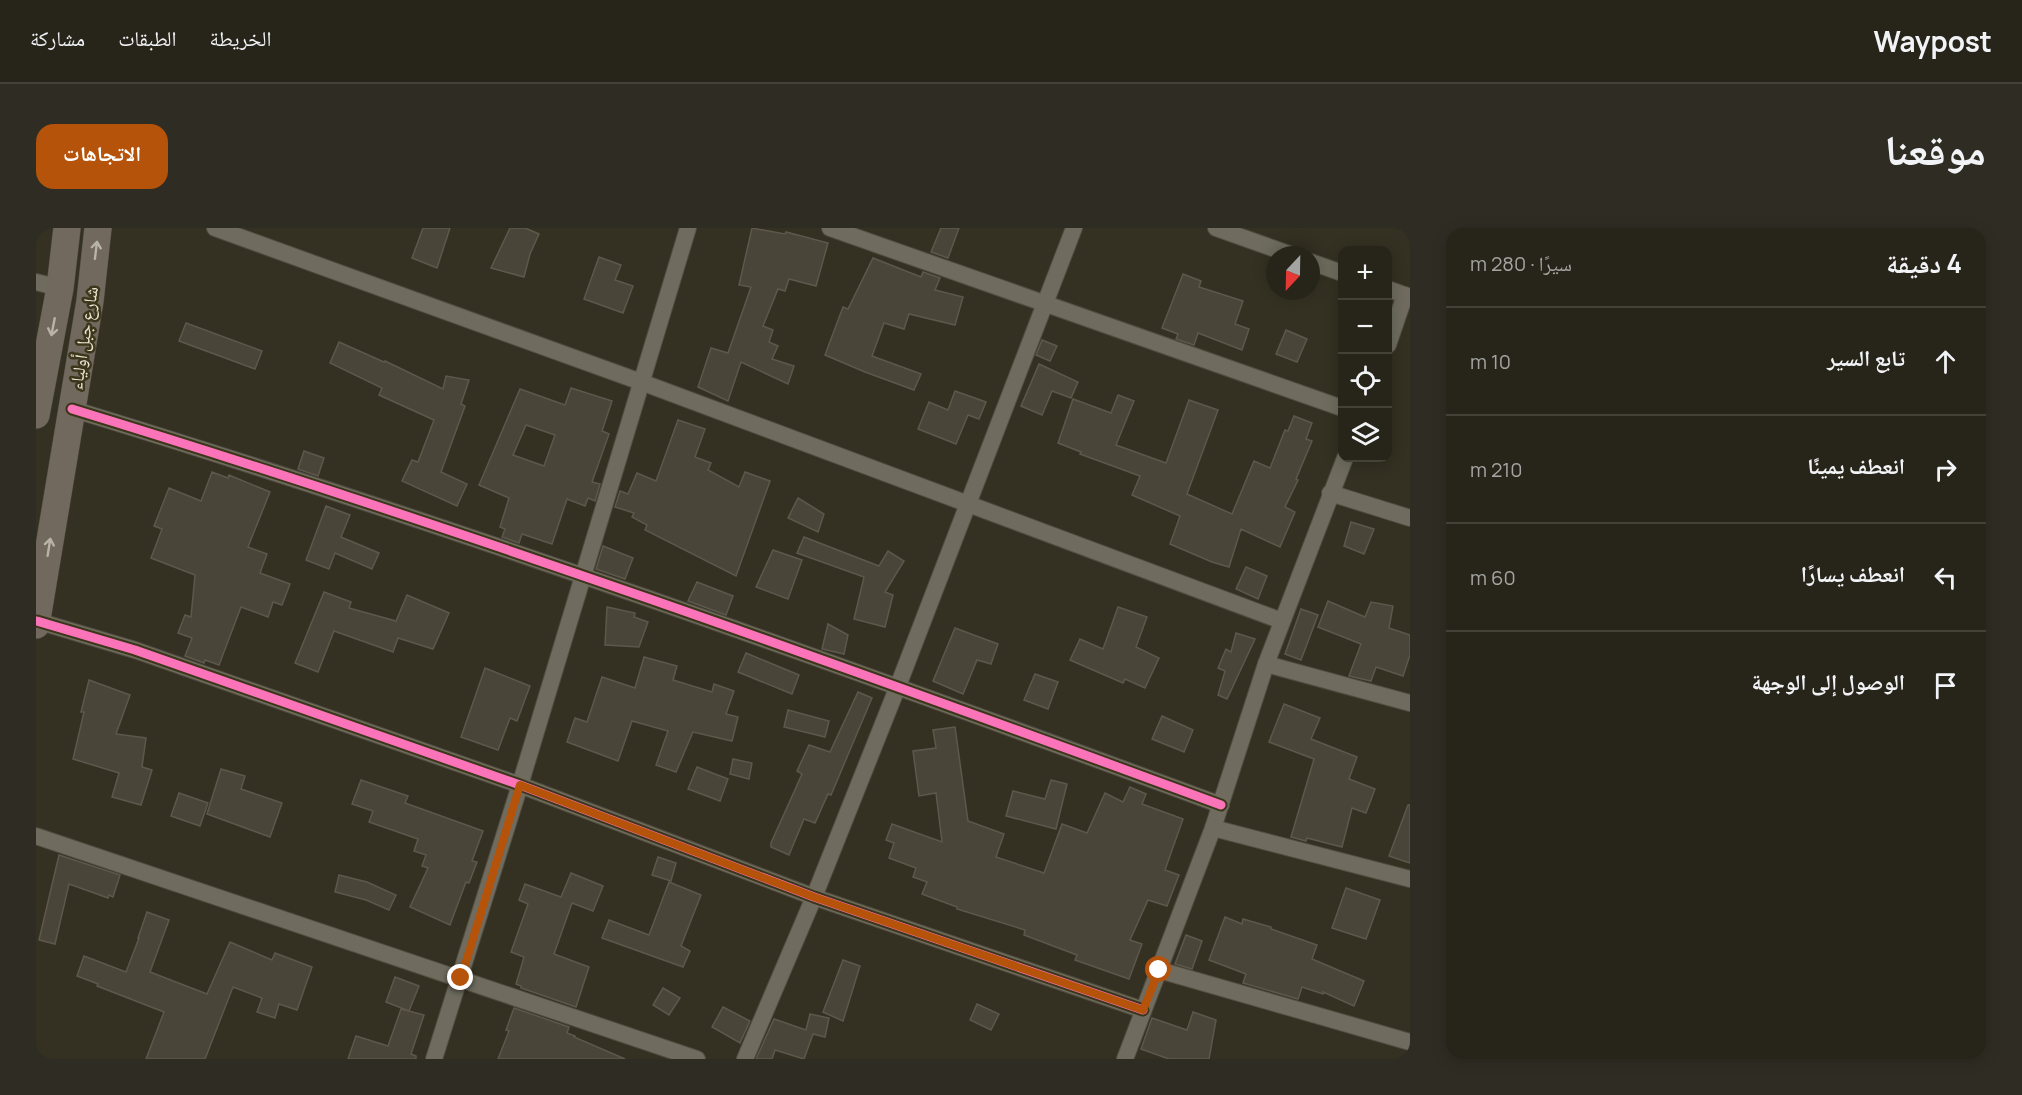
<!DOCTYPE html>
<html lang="ar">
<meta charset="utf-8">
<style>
:root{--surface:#27251a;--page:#2f2d23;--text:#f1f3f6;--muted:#a4a5a2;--line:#434239;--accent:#b45309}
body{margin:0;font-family:Manrope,"Noto Naskh Arabic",sans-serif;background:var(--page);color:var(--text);direction:rtl}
.controls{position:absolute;right:18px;top:18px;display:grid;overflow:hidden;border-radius:12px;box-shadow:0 3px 15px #0003}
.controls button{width:54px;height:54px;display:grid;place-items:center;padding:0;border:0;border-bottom:2px solid var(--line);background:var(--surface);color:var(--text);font:30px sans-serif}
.compass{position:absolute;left:1230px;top:18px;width:54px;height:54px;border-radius:50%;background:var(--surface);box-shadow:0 3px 15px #0003;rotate:202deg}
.stop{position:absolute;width:18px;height:18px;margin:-14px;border:4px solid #b45309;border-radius:50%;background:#fff}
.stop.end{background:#b45309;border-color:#fff;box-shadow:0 2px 6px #0008}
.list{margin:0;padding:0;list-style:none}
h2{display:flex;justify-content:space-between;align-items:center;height:78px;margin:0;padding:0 24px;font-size:26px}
h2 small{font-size:20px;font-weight:400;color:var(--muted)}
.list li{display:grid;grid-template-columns:39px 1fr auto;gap:18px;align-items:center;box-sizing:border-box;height:108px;padding:0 24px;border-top:2px solid var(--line)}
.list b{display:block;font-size:22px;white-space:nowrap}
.list em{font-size:20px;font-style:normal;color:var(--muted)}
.icon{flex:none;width:33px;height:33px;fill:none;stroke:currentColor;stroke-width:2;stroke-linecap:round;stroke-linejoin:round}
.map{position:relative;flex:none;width:1374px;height:831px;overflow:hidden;direction:ltr;border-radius:18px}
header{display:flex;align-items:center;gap:36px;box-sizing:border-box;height:84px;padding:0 30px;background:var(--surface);border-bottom:2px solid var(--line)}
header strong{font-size:28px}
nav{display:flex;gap:33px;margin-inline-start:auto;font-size:21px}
.intro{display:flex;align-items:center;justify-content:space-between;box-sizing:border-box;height:144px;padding:0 36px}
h1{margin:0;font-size:42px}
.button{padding:15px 27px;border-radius:18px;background:var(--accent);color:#fff;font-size:21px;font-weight:700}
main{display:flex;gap:36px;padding:0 36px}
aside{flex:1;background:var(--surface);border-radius:18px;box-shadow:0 3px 15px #0003}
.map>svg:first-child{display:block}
.building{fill:#4a4539;stroke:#5e584c;stroke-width:1.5;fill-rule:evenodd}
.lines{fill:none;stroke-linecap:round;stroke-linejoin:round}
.street-casing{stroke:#504d40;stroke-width:18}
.primary-casing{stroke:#504d40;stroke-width:28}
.street{stroke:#6f6c5f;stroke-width:16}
.primary{stroke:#71685e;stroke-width:27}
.cycleway-casing{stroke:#3c361a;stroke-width:13}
.cycleway{stroke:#fb73b8;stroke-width:9}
.oneway{stroke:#b9b3a5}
.route{stroke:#b45309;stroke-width:8}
.labels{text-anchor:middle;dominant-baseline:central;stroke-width:5;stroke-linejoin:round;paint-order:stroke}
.street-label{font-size:18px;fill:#e9e5d5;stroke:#3c361a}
</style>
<header>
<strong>Waypost</strong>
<nav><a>الخريطة</a><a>الطبقات</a><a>مشاركة</a></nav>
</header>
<div class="intro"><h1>موقعنا</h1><a class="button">الاتجاهات</a></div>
<main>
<aside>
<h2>4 دقيقة<small>سيرًا · 280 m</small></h2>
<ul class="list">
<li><svg class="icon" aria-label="ahead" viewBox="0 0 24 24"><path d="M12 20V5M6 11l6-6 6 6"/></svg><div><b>تابع السير</b></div><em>10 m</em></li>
<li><svg class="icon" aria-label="right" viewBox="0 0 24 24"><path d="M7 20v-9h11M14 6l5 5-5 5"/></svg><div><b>انعطف يمينًا</b></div><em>210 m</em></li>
<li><svg class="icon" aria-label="left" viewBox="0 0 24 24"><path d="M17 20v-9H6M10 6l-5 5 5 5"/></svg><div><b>انعطف يسارًا</b></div><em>60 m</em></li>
<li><svg class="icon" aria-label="arrive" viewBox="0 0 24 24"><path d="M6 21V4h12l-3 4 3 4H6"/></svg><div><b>الوصول إلى الوجهة</b></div></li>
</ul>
</aside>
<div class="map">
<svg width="1374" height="831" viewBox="0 0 1374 831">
<rect width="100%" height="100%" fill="#343122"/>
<!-- building -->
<g class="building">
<polygon points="387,0 414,0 401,40 376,30"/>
<polygon points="474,0 489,0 503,6 494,26 488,49 455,40"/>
<polygon points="716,0 749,6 750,4 792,15 780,58 753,51 749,63 742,61 727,98 737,102 733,114 742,118 736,131 758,138 752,156 705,134 692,173 662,159 675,120 692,125 715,59 703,57"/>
<polygon points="905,0 923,0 912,30 895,24"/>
<polygon points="563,29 585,37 579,52 597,58 587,85 548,71"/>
<polygon points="837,30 885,49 887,44 904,50 899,62 927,69 919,97 873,86 868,101 848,95 836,128 885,146 878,162 829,144 789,127 807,79 812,81"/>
<polygon points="1147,46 1165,53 1163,59 1207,73 1199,96 1213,101 1206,122 1162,105 1158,117 1140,111 1142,106 1126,100"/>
<polygon points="150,95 226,123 219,141 143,113"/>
<polygon points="1250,102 1271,111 1261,134 1240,126"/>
<polygon points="1006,112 1021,118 1014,133 1000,127"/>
<polygon points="303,114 348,134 349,133 407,161 410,148 433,152 425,176 429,178 405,244 431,256 421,278 366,253 376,232 382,234 398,192 343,167 346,160 294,135"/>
<polygon points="1003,136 1042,154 1035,170 1016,163 1006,187 985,178"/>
<path d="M535,160L576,173L566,203L573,206L556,254L564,256L559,273L552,270L549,278L531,271L516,316L486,306L483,315L466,309L469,301L464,299L473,270L443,257L484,161L529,177ZM490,197L519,207L508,238L477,227Z"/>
<polygon points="919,163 950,174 943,191 932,187 920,216 882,201 893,174 912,182"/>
<polygon points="1082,167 1098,173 1080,217 1130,235 1153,172 1182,182 1151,266 1196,286 1218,233 1234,240 1249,202 1252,203 1258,188 1276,195 1270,211 1276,213 1260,251 1262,252 1249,279 1259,284 1244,319 1205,301 1193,339 1176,334 1134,316 1144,288 1096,267 1104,248 1044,226 1045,224 1022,215 1037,171 1075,185"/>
<polygon points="642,192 669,201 659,229 675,235 672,242 703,259 709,244 734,253 700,348 609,302 611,297 596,289 598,285 579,279 584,263 592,266 601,245 620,253"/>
<polygon points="268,223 288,230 282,248 262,241"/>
<polygon points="176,244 192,250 193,247 234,264 212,319 231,326 224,345 254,356 246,377 237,374 232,389 205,379 183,437 169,432 168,435 149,428 156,410 142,405 149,387 155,389 159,347 115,330 126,301 118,298 133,260 165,273"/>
<polygon points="762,270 788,286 782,304 752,290"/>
<polygon points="290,278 314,287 305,309 343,325 336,341 299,325 293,341 270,332"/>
<polygon points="1315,294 1338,301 1328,326 1308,318"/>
<polygon points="768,309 843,338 852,323 868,333 849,364 857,367 849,399 818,391 828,349 761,325"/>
<polygon points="567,318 597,330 589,351 560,341"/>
<polygon points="737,322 766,332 752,371 720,359"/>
<polygon points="1210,339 1231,348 1222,371 1200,361"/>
<polygon points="661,354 697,368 690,387 652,373"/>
<polygon points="288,364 315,374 313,380 360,393 371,367 413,385 397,421 362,410 357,424 298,403 282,444 259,435"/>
<polygon points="1292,373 1329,389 1335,374 1357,378 1353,400 1374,407 1374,427 1367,448 1340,439 1335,453 1313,448 1325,416 1282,399"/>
<polygon points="571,379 599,385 598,389 612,394 603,419 569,417"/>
<polygon points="1082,379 1111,389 1100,419 1123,430 1109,460 1089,451 1087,455 1034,432 1044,411 1067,421"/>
<polygon points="1265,381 1282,387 1265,432 1249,426"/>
<polygon points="792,396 812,407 808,426 786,421"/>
<polygon points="919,400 962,416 955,436 941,432 927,466 897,453"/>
<polygon points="1200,405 1219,411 1191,471 1182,467 1189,443 1182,440 1190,421 1195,424"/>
<polygon points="710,425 763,447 756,466 702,444"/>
<polygon points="608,429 641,438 637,452 676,464 678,456 698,463 690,486 702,489 696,513 657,504 640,544 620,537 632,503 596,493 582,533 531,514 539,490 551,494 566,449 599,460"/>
<polygon points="449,440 494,458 481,493 474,490 462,522 425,509"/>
<polygon points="999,446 1022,454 1012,481 988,472"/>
<polygon points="53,452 94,467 80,506 110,510 106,539 116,542 105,577 76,569 83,545 37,531 48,484 45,484"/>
<polygon points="822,464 836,470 795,567 792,566 779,595 768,591 753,627 735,619 735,615 766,546 761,543 773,517 794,524"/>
<polygon points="1248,476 1284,490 1275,511 1321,529 1313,551 1339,561 1330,585 1316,580 1306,619 1271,610 1270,613 1255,609 1278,531 1233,514"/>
<polygon points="752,482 793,493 789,509 748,499"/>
<polygon points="1126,488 1157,502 1148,524 1116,511"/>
<polygon points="919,499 932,593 968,606 960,629 1008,645 1026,596 1051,605 1069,565 1087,574 1094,559 1110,566 1106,576 1147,591 1129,642 1143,647 1131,678 1112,672 1094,712 1106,716 1093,751 1039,732 1041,727 988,707 989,702 921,681 921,679 886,666 891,654 877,649 880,640 853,630 858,615 850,612 856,596 906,614 900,565 883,568 877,523 900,520 897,502"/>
<polygon points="697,531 716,535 713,551 694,546"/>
<polygon points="661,539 692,551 684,573 652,561"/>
<polygon points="185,541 209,548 205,561 246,575 234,609 171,586"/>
<polygon points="325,552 372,568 369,575 447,603 436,633 441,634 433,655 430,654 414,697 374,679 392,640 386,638 390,627 378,623 382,611 333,594 337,583 316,576"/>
<polygon points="1015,552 1031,556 1020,601 970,588 977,563 1009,571"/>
<polygon points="143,565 172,575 164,598 135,588"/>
<polygon points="1372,577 1374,577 1374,635 1353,628"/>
<polygon points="23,627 84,647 77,669 73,667 72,670 33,656 19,716 3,712"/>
<polygon points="622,629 640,635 635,653 616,647"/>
<polygon points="535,645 567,658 557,683 536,675 518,726 553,739 540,779 485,760 485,758 480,756 488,729 475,724 492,676 483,672 489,656 525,669"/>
<polygon points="303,647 331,654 360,667 353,682 330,672 299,664"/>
<polygon points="633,654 665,667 645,718 654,723 647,739 566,710 573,692 613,707"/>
<polygon points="1310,660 1344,672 1330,711 1296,700"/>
<polygon points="111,684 133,692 114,744 171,766 194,714 236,732 239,725 276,739 261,782 243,776 239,790 221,784 226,770 197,759 169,831 110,831 128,784 61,758 62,756 41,748 48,728 90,744 103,710 102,710"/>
<polygon points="1189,689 1206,696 1207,691 1235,699 1235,701 1281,717 1276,731 1328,753 1318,778 1287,764 1287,766 1266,759 1262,771 1207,755 1210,746 1173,732"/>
<polygon points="1150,707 1166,713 1156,741 1139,736"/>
<polygon points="807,732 824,738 807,793 787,784"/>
<polygon points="359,749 383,758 373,783 350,774"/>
<polygon points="627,760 644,770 633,787 617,777"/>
<polygon points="941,776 963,786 955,802 934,792"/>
<polygon points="687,779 714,793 704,815 676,799"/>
<polygon points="478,780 533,799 531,805 539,808 538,809 589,831 462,831 473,803 470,802"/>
<polygon points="365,781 388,787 375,826 380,828 380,831 312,831 320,808 352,818"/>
<polygon points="1157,784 1180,792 1173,831 1133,831 1105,821 1116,790 1151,802"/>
<polygon points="774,786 793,790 789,809 777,806 768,831 739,822 736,831 720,831 738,791 770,802"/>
</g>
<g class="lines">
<defs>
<g id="street">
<polyline points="179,0 605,154 1246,393"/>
<polyline points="794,0 1306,180"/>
<polyline points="1180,0 1256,27"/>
<polyline points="1275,34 1306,45"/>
<polyline points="0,54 24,60"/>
<polyline points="1352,61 1374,69"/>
<polyline points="1352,117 1369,67"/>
<path d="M36,181C423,299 805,437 1185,577"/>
<polyline points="1294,265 1374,290"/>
<polyline points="1,393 99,422 484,557 778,669 1107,782"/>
<polyline points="1230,436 1374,475"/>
<polyline points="1177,600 1374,651"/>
<polyline points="0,608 661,831"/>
<polyline points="1123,742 1374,814"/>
<polyline points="398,831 484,557 652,0"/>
<polyline points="709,831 778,669 862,458 1038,0"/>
<polyline points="1089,831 1177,600 1230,436 1309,230"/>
</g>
<g id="primary">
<polyline points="0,187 24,60 31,0"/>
<polyline points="0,397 54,73 62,0"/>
</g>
</defs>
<!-- street casing -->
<use href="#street" class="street-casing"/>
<!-- primary casing -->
<use href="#primary" class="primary-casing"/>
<!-- street -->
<use href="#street" class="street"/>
<!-- primary -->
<use href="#primary" class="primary"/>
<defs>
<g id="cycleway">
<path d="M36,181C423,299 805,437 1185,577"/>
<polyline points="1,393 99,422 484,557 778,669 1107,782"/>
</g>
</defs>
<!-- cycleway casing -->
<use href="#cycleway" class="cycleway-casing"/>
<!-- cycleway -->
<use href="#cycleway" class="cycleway"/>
</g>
<!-- one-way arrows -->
<defs><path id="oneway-shaft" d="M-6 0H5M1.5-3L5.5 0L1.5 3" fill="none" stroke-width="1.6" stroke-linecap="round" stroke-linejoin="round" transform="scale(1.5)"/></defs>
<g class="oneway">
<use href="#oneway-shaft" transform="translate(60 22) rotate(-83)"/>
<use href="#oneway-shaft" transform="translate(17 99) rotate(101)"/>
<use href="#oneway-shaft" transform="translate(13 319) rotate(-81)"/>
</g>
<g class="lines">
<!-- route -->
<polyline class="route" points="425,750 484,557 778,669 1107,782 1123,742"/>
</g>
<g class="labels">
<!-- street labels -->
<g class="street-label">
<text transform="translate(47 110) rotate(-81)">شارع جبل أولياء</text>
</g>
</g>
</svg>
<div class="controls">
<button>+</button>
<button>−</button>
<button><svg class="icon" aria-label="locate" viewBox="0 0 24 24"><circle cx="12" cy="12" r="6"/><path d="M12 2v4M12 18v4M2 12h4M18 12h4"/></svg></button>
<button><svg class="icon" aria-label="layers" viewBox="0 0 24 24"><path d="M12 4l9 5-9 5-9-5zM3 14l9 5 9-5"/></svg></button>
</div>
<svg class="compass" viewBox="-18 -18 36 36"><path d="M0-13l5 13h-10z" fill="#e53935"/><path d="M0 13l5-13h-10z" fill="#a4a5a2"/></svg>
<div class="stop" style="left:1123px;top:742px"></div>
<div class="stop end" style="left:425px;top:750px"></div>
</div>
</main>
